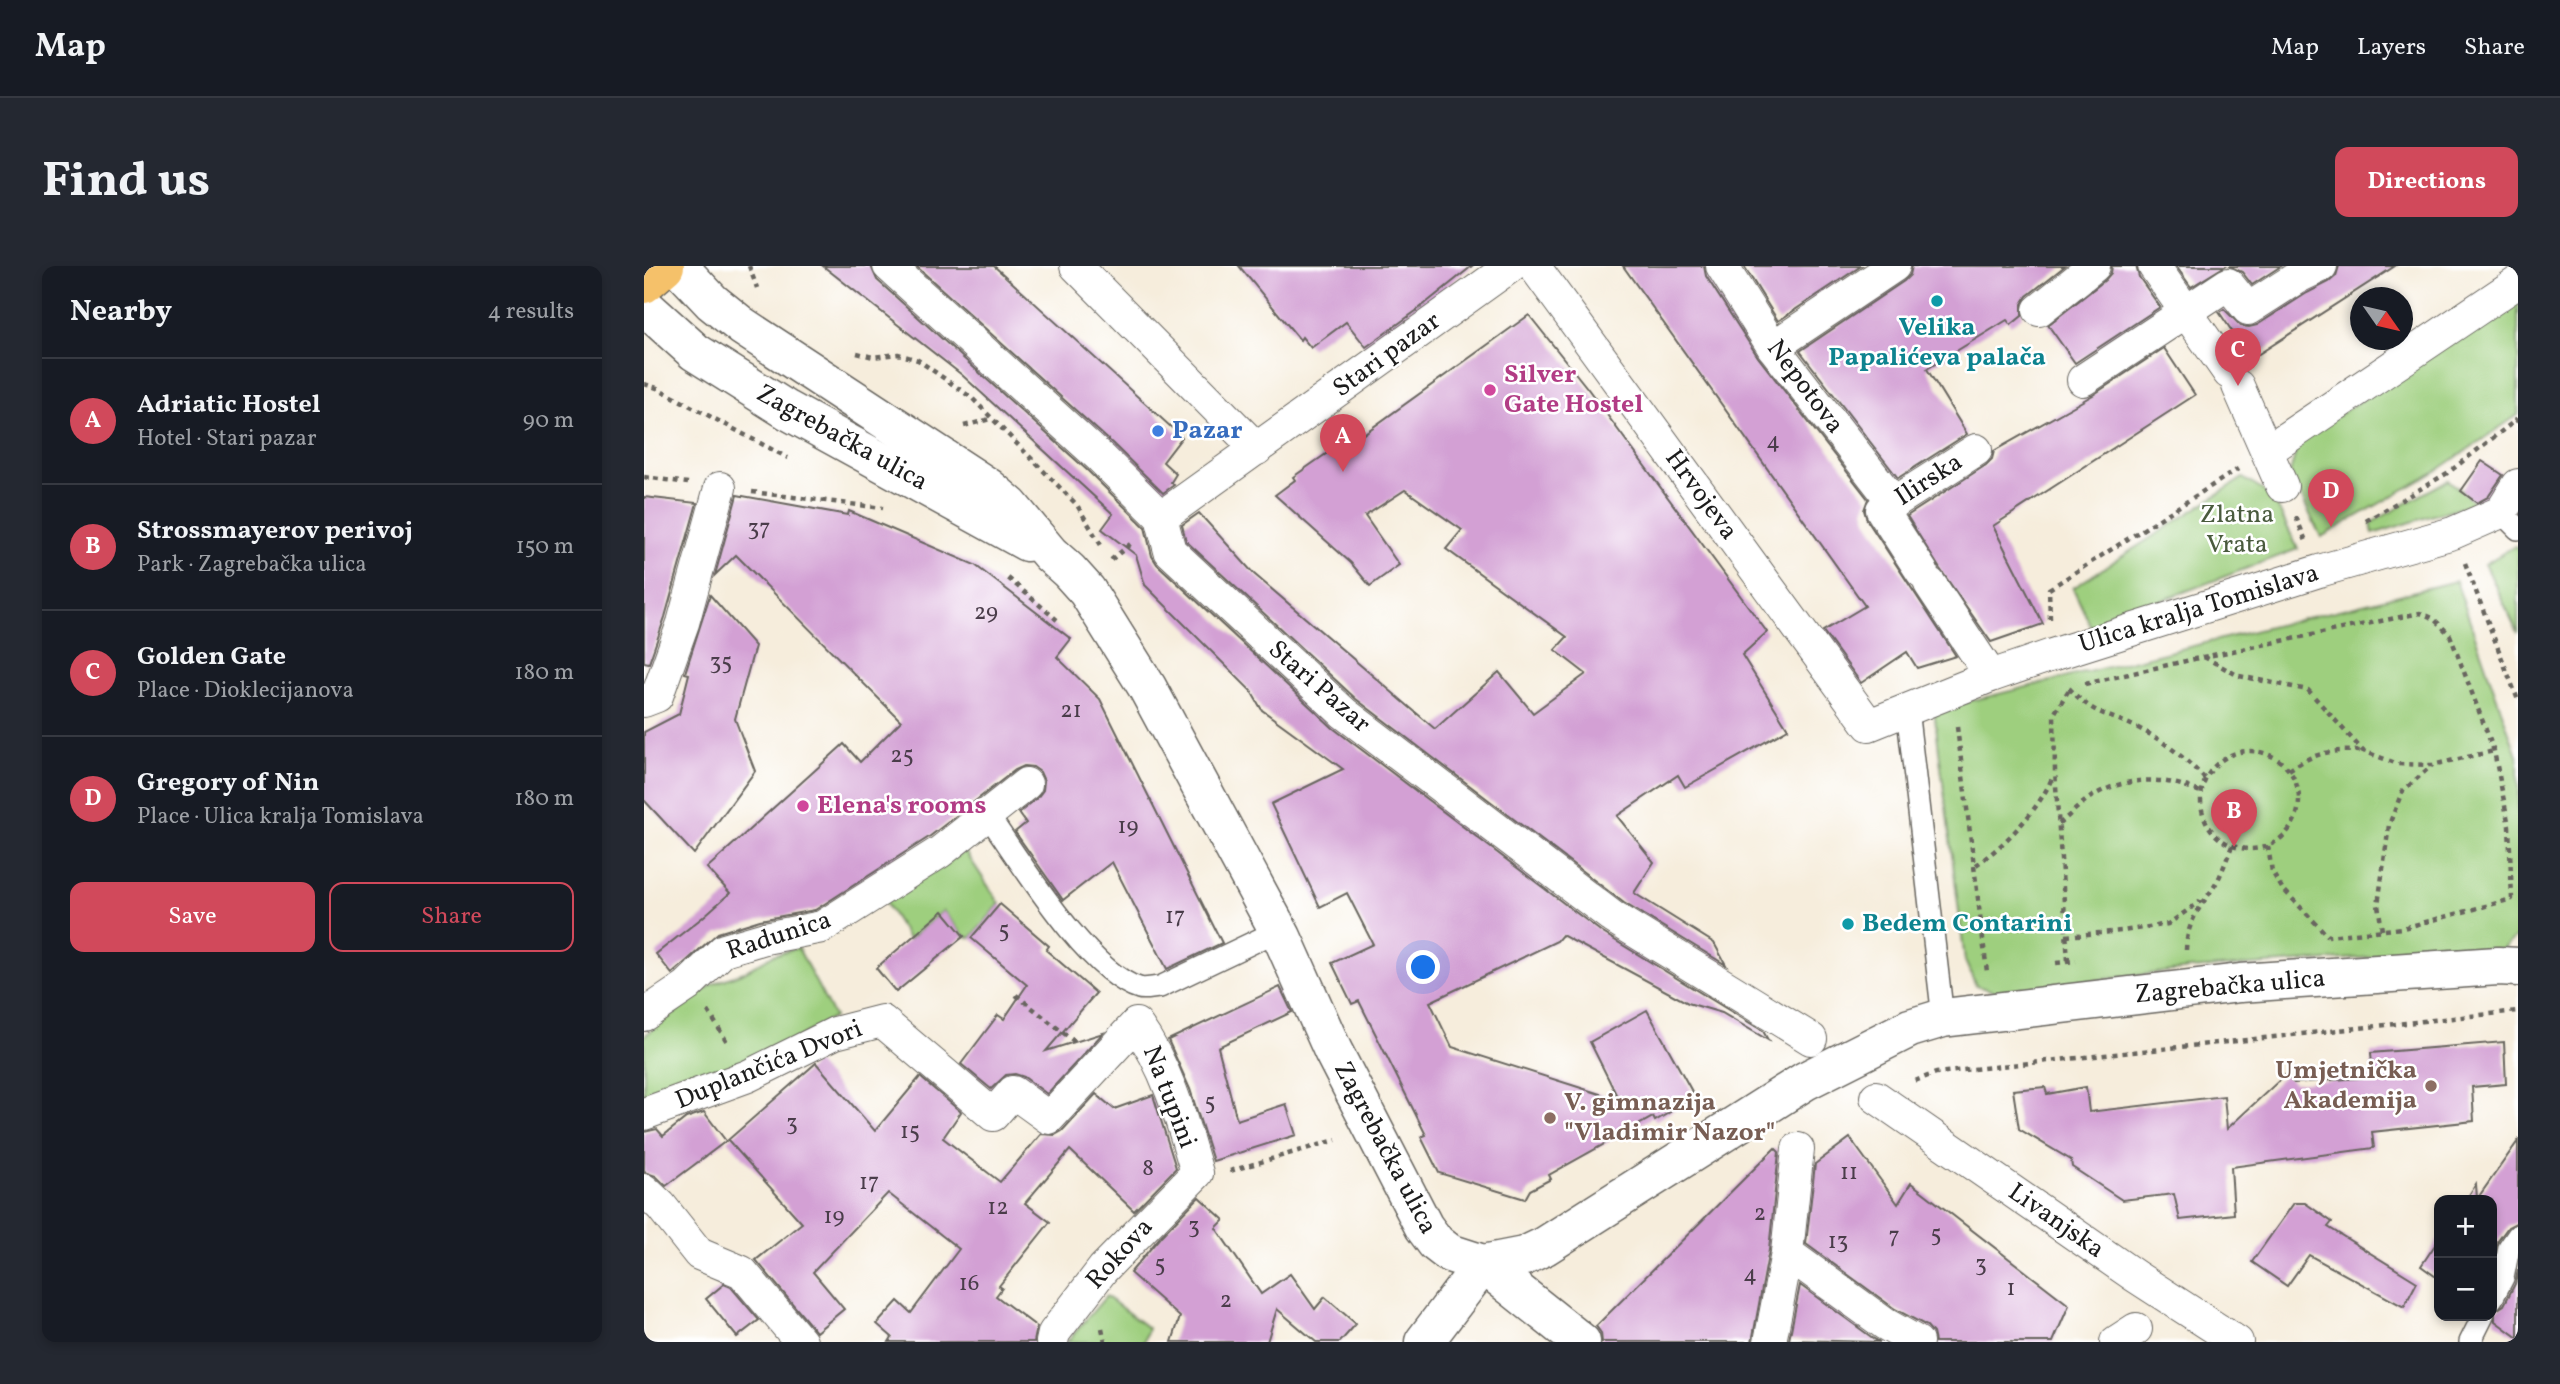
<!DOCTYPE html>
<meta charset="utf-8">
<style>
:root{--surface:#171b24;--page:#242831;--text:#f1f3f6;--muted:#9ea1a6;--line:#363941;--accent:#d1495b}
body{margin:0;font-family:Vollkorn,serif;background:var(--page);color:var(--text)}
.controls{position:absolute;right:21px;bottom:21px;display:grid;overflow:hidden;border-radius:14px;box-shadow:0 4px 10px #0003}
.controls button{width:63px;height:63px;display:grid;place-items:center;padding:0;border:0;border-bottom:2px solid var(--line);background:var(--surface);color:var(--text);font:35px sans-serif}
.compass{position:absolute;left:1706px;top:21px;width:63px;height:63px;border-radius:50%;background:var(--surface);box-shadow:0 4px 10px #0003;rotate:124deg}
.you{position:absolute;left:780px;top:702px;width:24px;height:24px;margin:-18px;border:5px solid #fff;border-radius:50%;background:#1a73e8;box-shadow:0 0 0 10px #1a73e833}
.badge{display:grid;place-items:center;width:46px;height:46px;border-radius:50%;background:var(--accent);color:#fff;font-size:23px;font-weight:700}
.pin{position:absolute;translate:-50% -58px;filter:drop-shadow(0 2px 4px #0008)}
.pin::after{content:'';position:absolute;top:37px;width:24px;height:21px;background:inherit;clip-path:polygon(0 0,100% 0,50% 100%)}
.list{margin:0;padding:0;list-style:none}
h2{display:flex;justify-content:space-between;align-items:center;height:91px;margin:0;padding:0 28px;font-size:30px}
h2 small{font-size:23px;font-weight:400;color:var(--muted)}
.list li{display:grid;grid-template-columns:46px 1fr auto;gap:21px;align-items:center;box-sizing:border-box;height:126px;padding:0 28px;border-top:2px solid var(--line)}
.list b{display:block;font-size:26px;white-space:nowrap}
.list p{margin:0;font-size:23px;white-space:nowrap;color:var(--muted)}
.list em{font-size:23px;font-style:normal;color:var(--muted)}
.actions{display:flex;gap:14px;padding:21px 28px}
.actions a{flex:1;padding:16px 0;border:2px solid var(--accent);border-radius:14px;text-align:center;font-size:24px;color:var(--accent)}
.actions .main{background:var(--accent);color:#fff}
.map{position:relative;flex:none;width:1874px;height:1076px;overflow:hidden;border-radius:14px}
header{display:flex;align-items:center;gap:42px;box-sizing:border-box;height:98px;padding:0 35px;background:var(--surface);border-bottom:2px solid var(--line)}
header strong{font-size:33px}
nav{display:flex;gap:38px;margin-inline-start:auto;font-size:24px}
.intro{display:flex;align-items:center;justify-content:space-between;box-sizing:border-box;height:168px;padding:0 42px}
h1{margin:0;font-size:49px}
.button{padding:18px 32px;border-radius:14px;background:var(--accent);color:#fff;font-size:24px;font-weight:700}
main{display:flex;gap:42px;padding:0 42px}
aside{flex:1;background:var(--surface);border-radius:14px;box-shadow:0 4px 10px #0003}
.map>svg:first-child{display:block}
.green{fill:#9ecf7e;stroke:#5d764d;stroke-width:2}
.building{fill:#d3a0d4}
.lines{fill:none;stroke-linecap:round;stroke-linejoin:round}
.service-casing{stroke:#68655f;stroke-width:24}
.pedestrian-casing{stroke:#68655f;stroke-width:34}
.minor-casing{stroke:#68655f;stroke-width:41}
.tertiary-casing{stroke:#68655f;stroke-width:41}
.primary-casing{stroke:#68655f;stroke-width:41}
.path{stroke:#68655f;stroke-width:4.5;stroke-dasharray:5 5;stroke-linecap:butt}
.service{stroke:#fff;stroke-width:21}
.pedestrian{stroke:#fff;stroke-width:32}
.minor{stroke:#fff;stroke-width:38}
.tertiary{stroke:#fff;stroke-width:38}
.primary{stroke:#f5c16b;stroke-width:38}
.culture-dot{fill:#0f9aa8;stroke:#fff;stroke-width:2.5}
.hotel-dot{fill:#d1479c;stroke:#fff;stroke-width:2.5}
.shop-dot{fill:#3f7fe0;stroke:#fff;stroke-width:2.5}
.education-dot{fill:#8d6e63;stroke:#fff;stroke-width:2.5}
.labels{text-anchor:middle;dominant-baseline:central;stroke-width:5;stroke-linejoin:round;paint-order:stroke}
.number-label{font-size:23px;fill:#4a3d4a}
.culture-label{font-size:26px;font-weight:bold;fill:#0d838f;stroke:#fff}
.street-label{font-size:26px;fill:#1c1c1c;stroke:#fff}
.hotel-label{font-size:26px;font-weight:bold;fill:#b23c85;stroke:#fff;text-anchor:start}
.shop-label{font-size:26px;font-weight:bold;fill:#366cbe;stroke:#fff;text-anchor:start}
.park-label{font-size:26px;fill:#4a5b3e;stroke:#fff}
.education-label{font-size:26px;font-weight:bold;fill:#785e54;stroke:#fff;text-anchor:end}
</style>
<header>
<strong>Map</strong>
<nav><a>Map</a><a>Layers</a><a>Share</a></nav>
</header>
<div class="intro"><h1>Find us</h1><a class="button">Directions</a></div>
<main>
<aside>
<h2>Nearby<small>4 results</small></h2>
<ul class="list">
<li><span class="badge">A</span><div><b>Adriatic Hostel</b><p>Hotel · Stari pazar</p></div><em>90 m</em></li>
<li><span class="badge">B</span><div><b>Strossmayerov perivoj</b><p>Park · Zagrebačka ulica</p></div><em>150 m</em></li>
<li><span class="badge">C</span><div><b>Golden Gate</b><p>Place · Dioklecijanova</p></div><em>180 m</em></li>
<li><span class="badge">D</span><div><b>Gregory of Nin</b><p>Place · Ulica kralja Tomislava</p></div><em>180 m</em></li>
</ul>
<div class="actions"><a class="main">Save</a><a>Share</a></div>
</aside>
<div class="map">
<svg width="1874" height="1076" viewBox="0 0 1874 1076">
<rect width="100%" height="100%" fill="#fff"/>
<filter id="ink" filterUnits="userSpaceOnUse"><feTurbulence type="fractalNoise" baseFrequency=".0143" numOctaves="2"/><feDisplacementMap in="SourceGraphic" scale="14" xChannelSelector="R" yChannelSelector="G"/><feConvolveMatrix kernelMatrix="1 2 1 2 8 2 1 2 1" color-interpolation-filters="sRGB"/></filter>
<filter id="wash" filterUnits="userSpaceOnUse"><feTurbulence type="fractalNoise" baseFrequency=".00686" numOctaves="4" result="noise"/><feDisplacementMap in="SourceGraphic" scale="28" xChannelSelector="R" yChannelSelector="G"/><feGaussianBlur stdDeviation="1.57" result="paint"/><feColorMatrix in="noise" values="0 0 0 0 0 0 0 0 0 0 0 0 0 0 0 0 0 1.4 0 .05"/><feComposite in="paint" operator="in"/></filter>
<g filter="url(#wash)">
<rect width="100%" height="100%" fill="#f6eddc"/>
<!-- green -->
<g class="green">
<polygon points="1874,35 1874,149 1794,204 1677,271 1646,207 1655,174"/>
<polygon points="1599,212 1629,231 1654,283 1447,361 1429,322"/>
<polygon points="1804,214 1832,236 1729,268 1727,257"/>
<polygon points="1871,280 1874,283 1874,367 1841,298"/>
<polygon points="1812,315 1874,492 1874,669 1858,683 1546,703 1353,726 1332,720 1321,695 1290,444"/>
<polygon points="321,585 356,638 327,672 320,670 299,645 265,674 240,635"/>
<polygon points="154,682 190,751 98,803 0,839 0,770 69,718 100,706 129,689"/>
<polygon points="462,1030 504,1062 500,1076 423,1076"/>
</g>
<g id="blocks">
<!-- building -->
<g class="building">
<polygon points="179,0 227,0 233,14 444,205 501,261 508,290 513,298 689,462 959,667 1119,765 1124,774 1078,747 1044,737 918,669 913,675 786,736 808,781 975,834 946,776 1003,744 1051,831 1011,855 1009,851 905,909 907,913 886,924 881,933 795,907 777,871 782,869 715,735 708,738 688,697 729,678 703,627 676,641 627,538 699,503 618,444 607,425 501,319 492,289 458,263 469,248 318,109"/>
<polygon points="272,0 350,0 538,171 519,196 532,208 527,216 530,219 519,227 469,178"/>
<polygon points="595,0 828,0 772,45 722,81 702,56 667,82 658,71 656,74"/>
<polygon points="979,0 1060,0 1062,10 1114,91 1224,233 1220,244 1223,254 1312,390 1273,402 1263,386 1217,417 1179,365 1221,340"/>
<polygon points="1100,0 1217,0 1134,55"/>
<polygon points="1268,0 1421,0 1383,30 1378,38 1378,50 1367,59 1363,54 1283,103 1323,168 1254,212 1156,85 1260,15 1266,9"/>
<polygon points="1468,0 1492,0 1495,11 1516,41 1431,97 1404,59 1461,14 1467,7"/>
<polygon points="1532,0 1581,0 1547,21"/>
<polygon points="1585,0 1637,0 1608,19 1598,6"/>
<polygon points="1695,0 1751,0 1607,93 1575,46 1580,43 1597,60 1605,61 1613,59 1663,27 1685,16 1692,10"/>
<polygon points="885,49 944,123 1123,366 1098,389 1144,463 1041,521 1034,509 973,550 1010,596 990,627 1070,677 1082,699 980,637 712,433 542,275 538,259 555,247 610,308 791,463 855,406 889,447 942,408 911,384 923,371 802,283 818,264 761,224 721,250 755,299 726,320 707,297 631,229 651,214 649,211 715,165 718,169"/>
<polygon points="1520,82 1551,129 1349,260 1399,358 1347,376 1296,303 1263,250 1342,199 1348,193 1350,185 1449,129"/>
<polygon points="1838,195 1859,209 1844,231 1833,237 1817,225"/>
<polygon points="93,229 204,249 205,245 331,299 427,373 413,391 456,433 578,677 523,703 468,596 419,634 371,566 382,557 375,547 393,532 399,524 400,515 396,506 389,501 380,500 371,504 285,571 171,644 116,654 74,667 28,708 12,688 59,651 86,627 63,602 200,478 216,496 257,455 92,289 71,309"/>
<polygon points="0,231 53,237 21,351 5,397 0,396"/>
<polygon points="66,329 111,380 91,453 111,505 50,588 0,534 0,466 35,448 45,408 41,407"/>
<polygon points="356,638 405,680 402,684 452,727 402,785 459,767 403,828 380,811 371,808 362,809 347,823 317,798 354,749 360,753 383,719 327,672"/>
<polygon points="299,645 320,670 252,726 232,702"/>
<polygon points="636,721 648,746 574,781 593,854 642,838 652,869 569,895 546,823 524,774"/>
<polygon points="1860,776 1862,818 1828,821 1830,855 1728,866 1730,882 1587,901 1590,948 1536,954 1530,928 1478,934 1428,901 1427,894 1375,863 1369,824 1401,821 1403,828 1442,821 1445,846 1580,830 1583,863 1641,809 1650,817 1729,811 1727,787"/>
<polygon points="172,797 231,865 276,811 317,846 299,872 356,916 397,868 411,869 418,865 452,828 470,843 509,829 532,902 490,945 426,884 381,937 406,956 355,1020 358,1022 352,1030 393,1061 390,1076 245,1076 248,1071 233,1058 254,1035 267,1047 315,983 244,927 169,1006 200,1043 172,1066 112,994 158,957 84,874"/>
<polygon points="60,846 82,875 22,920 12,910 0,906 0,866 13,863 19,870 42,852"/>
<polygon points="1206,872 1254,938 1267,917 1425,1039 1409,1076 1291,1076 1289,1067 1283,1060 1251,1043 1162,978 1171,898"/>
<polygon points="1874,875 1874,956 1864,961 1854,975 1848,1001 1848,934 1822,934 1832,918 1833,933"/>
<polygon points="1131,882 1135,886 1125,984 1108,1076 958,1076 957,1067 952,1060"/>
<polygon points="555,931 580,954 572,962 617,1028 646,1008 671,1043 681,1031 712,1058 696,1076 672,1076 633,1043 623,1076 528,1076 536,1051 486,1007 517,970"/>
<polygon points="1650,937 1661,937 1688,956 1684,961 1773,1016 1760,1041 1665,989 1643,1020 1608,996"/>
<polygon points="1795,973 1795,1013 1777,1000"/>
<polygon points="1874,1004 1874,1072 1851,1055 1851,1045 1860,1039 1871,1018"/>
<polygon points="80,1018 87,1021 115,1054 93,1071 62,1033"/>
<polygon points="1156,1019 1230,1073 1236,1076 1145,1074"/>
</g>
</g>
</g>
<g filter="url(#ink)">
<use href="#blocks" fill-opacity="0" stroke="#68655f" stroke-width="2"/>
<g class="lines">
<defs>
<g id="service">
<polyline points="1857,246 1874,263"/>
<polyline points="1263,443 1299,752"/>
<path d="M343,548C375,593 444,707 495,722C501,724 510,721 516,721L635,664"/>
<polyline points="1848,1033 1859,1012 1865,982 1874,969"/>
<polyline points="1826,1076 1839,1050"/>
</g>
<g id="pedestrian">
<polyline points="245,0 457,192 517,251 526,285 700,447 970,652 1167,773"/>
<polyline points="432,0 613,183"/>
<polyline points="890,0 1225,459 1347,410 1408,389 1675,305 1809,267 1857,246 1874,219"/>
<polyline points="1078,0 1129,81 1250,237"/>
<polyline points="1510,0 1585,107"/>
<polyline points="1395,44 1450,0"/>
<polyline points="1129,81 1250,0"/>
<polyline points="1439,114 1584,18 1604,43 1654,11 1677,0"/>
<polyline points="1594,120 1638,220"/>
<polyline points="1623,185 1874,16"/>
<polyline points="517,251 867,0"/>
<polyline points="1278,306 1238,244 1332,184"/>
<polyline points="1286,318 1347,410"/>
<polyline points="0,435 13,430 39,357 76,222"/>
<polyline points="0,749 43,720 80,684 121,672 178,661 296,586 382,518"/>
<polyline points="1232,831 1491,1010 1593,1076"/>
<path d="M0,848L104,810L191,767L238,755L349,849L369,826L405,852L492,758C524,802 538,855 553,907L459,1003L410,1067L408,1076"/>
<polyline points="0,924 17,940 55,988 98,1006 157,1076"/>
<polyline points="1143,987 1241,1058 1273,1076"/>
<polyline points="1126,1076 1143,987 1154,883"/>
<polyline points="1472,1076 1492,1063"/>
</g>
<polyline id="minor" points="780,1076 839,998 937,1076"/>
<g id="tertiary">
<polyline points="34,0 68,36 98,60 345,222 366,240 406,288 425,305 443,325 503,421 638,671 689,785 780,961 792,977 805,987 839,998 880,990 901,980 1161,815 1266,762 1299,752 1596,717 1854,700 1874,701"/>
<polyline points="0,40 51,86 143,144 383,276"/>
</g>
<polyline id="primary" points="0,18 21,0"/>
</defs>
<!-- service casing -->
<use href="#service" class="service-casing"/>
<!-- pedestrian casing -->
<use href="#pedestrian" class="pedestrian-casing"/>
<!-- minor casing -->
<use href="#minor" class="minor-casing"/>
<!-- tertiary casing -->
<use href="#tertiary" class="tertiary-casing"/>
<!-- primary casing -->
<use href="#primary" class="primary-casing"/>
<!-- path -->
<g class="path">
<polyline points="105,0 113,22"/>
<polyline points="213,87 229,91 254,88 274,94 328,132 433,239 458,281"/>
<polyline points="0,118 13,122 144,192"/>
<polyline points="320,160 346,153"/>
<polyline points="0,211 44,217"/>
<polyline points="108,226 239,242"/>
<polyline points="1652,251 1662,275"/>
<polyline points="1722,255 1805,206 1872,154 1874,156"/>
<polyline points="467,294 490,275"/>
<polyline points="1821,297 1874,434"/>
<polyline points="364,312 413,354"/>
<polyline points="1406,353 1405,323 1594,203"/>
<polyline points="1560,391 1595,410 1664,424 1719,485 1754,498 1788,499 1850,485"/>
<polyline points="1441,418 1559,391 1776,347 1789,352 1806,369 1850,485 1865,560 1868,633 1759,662 1684,670"/>
<path d="M1425,422C1451,451 1464,447 1496,463C1522,476 1542,493 1562,514"/>
<polyline points="1313,461 1343,706 1340,706"/>
<circle cx="1606" cy="534" r="49"/>
<path d="M1645,504C1672,486 1686,484 1718,485"/>
<path d="M1415,558C1425,550 1434,540 1444,533C1478,510 1522,509 1558,527"/>
<polyline points="1624,580 1628,606 1638,622 1684,670"/>
<path d="M1332,599C1360,580 1398,541 1409,509"/>
<polyline points="1738,664 1734,639 1745,559 1758,526 1788,499"/>
<polyline points="1422,670 1478,665 1524,658 1557,635"/>
<path d="M1542,684C1543,653 1558,640 1573,616C1579,604 1583,592 1588,580"/>
<polyline points="1424,695 1411,505 1410,448 1426,422"/>
<polyline points="1412,697 1432,695"/>
<polyline points="372,729 431,776"/>
<polyline points="64,745 85,779"/>
<polyline points="1271,815 1292,807 1874,745"/>
<polyline points="586,905 692,874"/>
<polyline points="458,1062 461,1076"/>
</g>
<!-- service -->
<use href="#service" class="service"/>
<!-- pedestrian -->
<use href="#pedestrian" class="pedestrian"/>
<!-- minor -->
<use href="#minor" class="minor"/>
<!-- tertiary -->
<use href="#tertiary" class="tertiary"/>
<!-- primary -->
<use href="#primary" class="primary"/>
</g>
</g>
<!-- markers -->
<g class="culture-dot">
<circle cx="1293" cy="35" r="7"/>
<circle cx="1204" cy="658" r="7"/>
</g>
<g class="hotel-dot">
<circle cx="846" cy="124" r="7"/>
<circle cx="159" cy="540" r="7"/>
</g>
<circle class="shop-dot" cx="514" cy="165" r="7"/>
<g class="education-dot">
<circle cx="1787" cy="820" r="7"/>
<circle cx="906" cy="852" r="7"/>
</g>
<g class="labels">
<!-- number labels -->
<g class="number-label">
<text x="1129" y="176">4</text>
<text x="115" y="263">37</text>
<text x="342" y="347">29</text>
<text x="77" y="397">35</text>
<text x="427" y="445">21</text>
<text x="258" y="490">25</text>
<text x="484" y="561">19</text>
<text x="531" y="651">17</text>
<text x="360" y="665">5</text>
<text x="566" y="837">5</text>
<text x="148" y="858">3</text>
<text x="266" y="866">15</text>
<text x="504" y="903">8</text>
<text x="1205" y="907">11</text>
<text x="225" y="917">17</text>
<text x="354" y="942">12</text>
<text x="1116" y="948">2</text>
<text x="190" y="951">19</text>
<text x="550" y="961">3</text>
<text x="1292" y="969">5</text>
<text x="1250" y="971">7</text>
<text x="1194" y="976">13</text>
<text x="516" y="999">5</text>
<text x="1337" y="999">3</text>
<text x="1106" y="1009">4</text>
<text x="325" y="1018">16</text>
<text x="1367" y="1023">1</text>
<text x="582" y="1035">2</text>
</g>
<!-- culture labels -->
<g class="culture-label">
<text x="1293" y="62">Velika<tspan x="1293" dy="30">Papalićeva palača</tspan></text>
<text x="1218" y="658" text-anchor="start">Bedem Contarini</text>
</g>
<!-- street labels -->
<g class="street-label">
<text transform="translate(743 89) rotate(-36)">Stari pazar</text>
<text transform="translate(1161 121) rotate(53)">Nepotova</text>
<text transform="translate(198 172) rotate(29)">Zagrebačka ulica</text>
<text transform="translate(1285 214) rotate(-33)">Ilirska</text>
<text transform="translate(1057 229) rotate(54)">Hrvojeva</text>
<text transform="translate(1555 343) rotate(-17)">Ulica kralja Tomislava</text>
<text transform="translate(675 421) rotate(41)">Stari Pazar</text>
<text transform="translate(135 670) rotate(-18)">Radunica</text>
<text transform="translate(1586 721) rotate(-5)">Zagrebačka ulica</text>
<text transform="translate(125 799) rotate(-22)">Duplančića Dvori</text>
<text transform="translate(525 831) rotate(69)">Na tupini</text>
<text transform="translate(741 882) rotate(62)">Zagrebačka ulica</text>
<text transform="translate(1412 955) rotate(35)">Livanjska</text>
<text transform="translate(476 988) rotate(-48)">Rokova</text>
</g>
<!-- hotel labels -->
<g class="hotel-label">
<text x="860" y="109">Silver<tspan x="860" dy="30">Gate Hostel</tspan></text>
<text x="173" y="540">Elena's rooms</text>
</g>
<!-- shop labels -->
<g class="shop-label">
<text x="528" y="165">Pazar</text>
</g>
<!-- park labels -->
<g class="park-label">
<text x="1593" y="249">Zlatna<tspan x="1593" dy="30">Vrata</tspan></text>
</g>
<!-- education labels -->
<g class="education-label">
<text x="1773" y="805">Umjetnička<tspan x="1773" dy="30">Akademija</tspan></text>
<text x="920" y="837" text-anchor="start">V. gimnazija<tspan x="920" dy="30">"Vladimir Nazor"</tspan></text>
</g>
</g>
</svg>
<div class="controls">
<button>+</button>
<button>−</button>
</div>
<svg class="compass" viewBox="-18 -18 36 36"><path d="M0-13l5 13h-10z" fill="#e53935"/><path d="M0 13l5-13h-10z" fill="#9ea1a6"/></svg>
<div class="you"></div>
<div class="pin badge" style="left:699px;top:206px">A</div>
<div class="pin badge" style="left:1590px;top:581px">B</div>
<div class="pin badge" style="left:1594px;top:120px">C</div>
<div class="pin badge" style="left:1687px;top:261px">D</div>
</div>
</main>
